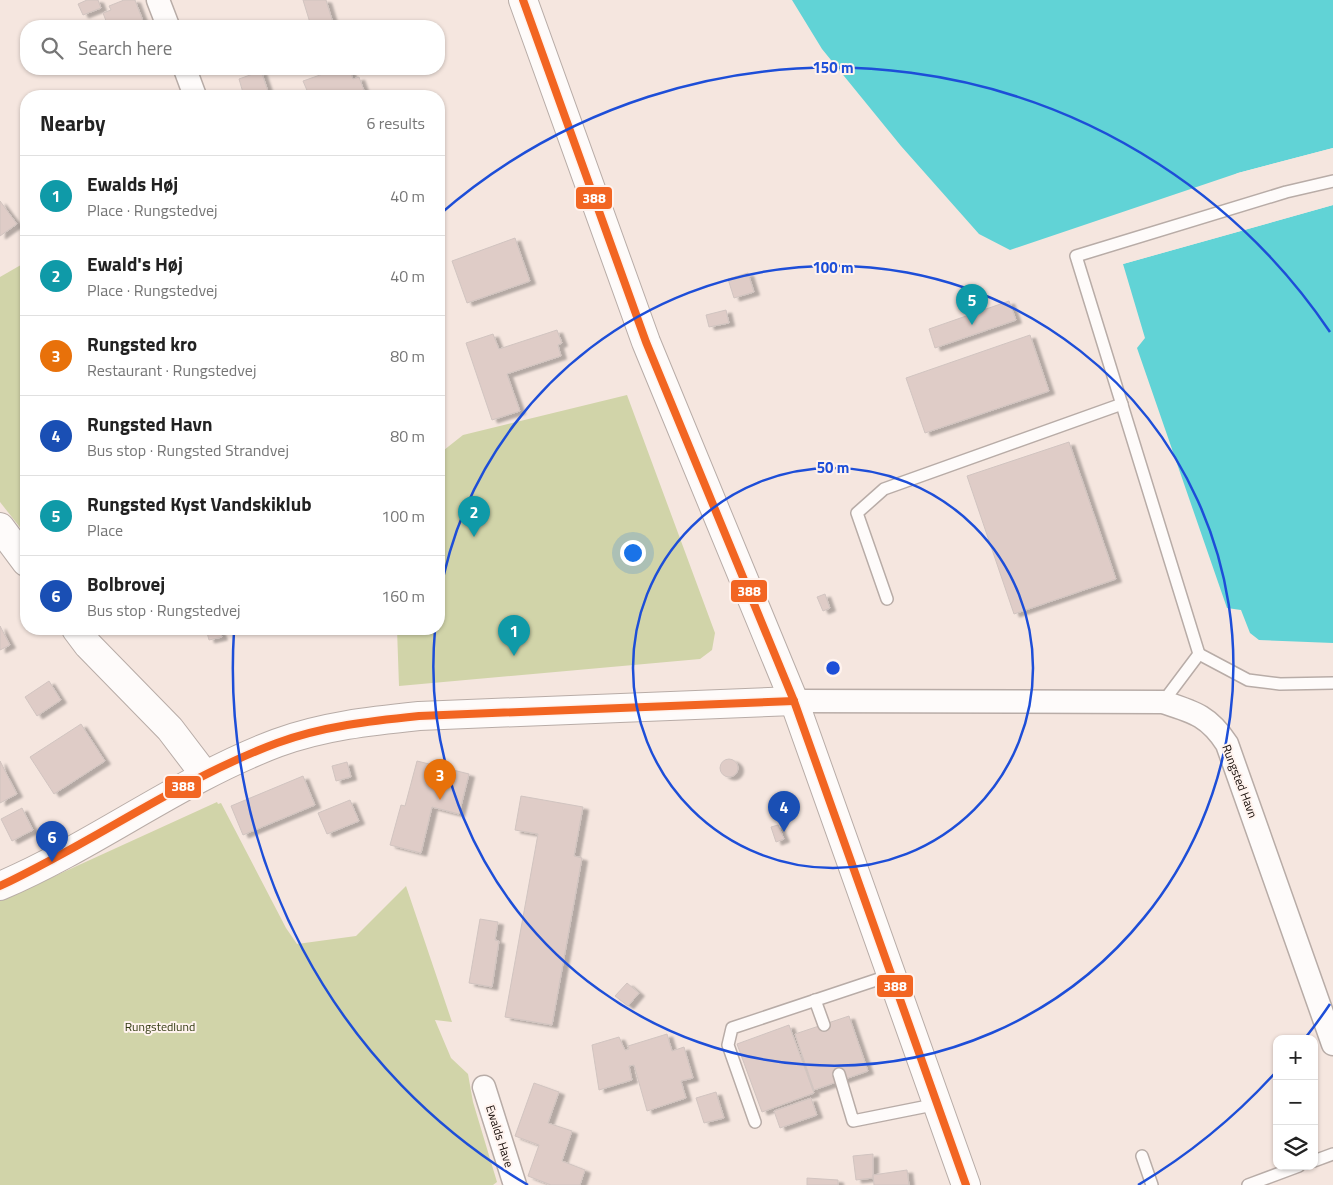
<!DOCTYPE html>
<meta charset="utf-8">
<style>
:root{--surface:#fff;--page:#f2f2f2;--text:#222;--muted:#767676;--line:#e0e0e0;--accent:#db2777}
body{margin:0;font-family:"Titillium Web",sans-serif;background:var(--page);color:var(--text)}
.controls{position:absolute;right:15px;bottom:15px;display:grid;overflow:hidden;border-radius:10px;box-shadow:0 1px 4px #0004}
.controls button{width:45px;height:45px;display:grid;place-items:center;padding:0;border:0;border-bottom:1px solid var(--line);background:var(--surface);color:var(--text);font:25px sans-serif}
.you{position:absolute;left:632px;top:552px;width:18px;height:18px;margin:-12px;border:4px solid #fff;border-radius:50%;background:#1a73e8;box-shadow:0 0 0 8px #1a73e833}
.badge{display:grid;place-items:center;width:32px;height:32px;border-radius:50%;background:var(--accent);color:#fff;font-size:16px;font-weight:700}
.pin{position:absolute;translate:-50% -41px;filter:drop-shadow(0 1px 2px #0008)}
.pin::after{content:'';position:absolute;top:26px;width:18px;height:15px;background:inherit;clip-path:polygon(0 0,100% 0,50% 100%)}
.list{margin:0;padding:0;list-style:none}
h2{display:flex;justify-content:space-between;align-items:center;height:65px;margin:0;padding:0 20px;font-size:21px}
h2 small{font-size:16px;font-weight:400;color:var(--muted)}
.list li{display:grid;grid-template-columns:32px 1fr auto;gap:15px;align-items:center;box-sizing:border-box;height:80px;padding:0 20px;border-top:1px solid var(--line)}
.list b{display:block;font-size:19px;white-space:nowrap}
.list p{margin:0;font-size:16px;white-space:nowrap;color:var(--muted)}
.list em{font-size:16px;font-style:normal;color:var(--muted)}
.icon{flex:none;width:28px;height:28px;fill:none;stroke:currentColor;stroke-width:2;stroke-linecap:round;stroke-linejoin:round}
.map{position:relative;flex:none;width:1333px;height:1185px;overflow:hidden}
.search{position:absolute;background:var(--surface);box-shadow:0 1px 4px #0004;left:20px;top:20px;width:425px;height:55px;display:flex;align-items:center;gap:12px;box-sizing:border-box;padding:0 18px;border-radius:20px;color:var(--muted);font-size:19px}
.panel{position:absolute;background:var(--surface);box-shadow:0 1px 4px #0004;left:20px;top:90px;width:425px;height:545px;border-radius:20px}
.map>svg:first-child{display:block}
.green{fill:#d1d4a9}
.water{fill:#61d3d6}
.pier{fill:#f5e6df}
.building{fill:#dfccc7;stroke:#d1c4c0;filter:url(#shadow)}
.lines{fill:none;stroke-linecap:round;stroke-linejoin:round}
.service-casing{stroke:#b8aca7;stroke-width:14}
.minor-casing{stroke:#b8aca7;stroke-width:25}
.tertiary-casing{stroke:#b8aca7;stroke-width:30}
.secondary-casing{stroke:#b8aca7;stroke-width:30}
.service{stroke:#fefbfa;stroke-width:11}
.minor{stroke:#fefbfa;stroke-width:22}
.tertiary{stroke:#fefbfa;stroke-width:28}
.secondary{stroke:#fefbfa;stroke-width:28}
.bus-1-casing{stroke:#fff3ee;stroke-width:11}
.bus-1{stroke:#f26522;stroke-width:8}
.ring{fill:none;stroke:#1d4ed8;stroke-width:2.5}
.labels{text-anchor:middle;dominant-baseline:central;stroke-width:4;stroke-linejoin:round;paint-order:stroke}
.street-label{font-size:12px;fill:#150b07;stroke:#fff3ee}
.park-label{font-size:12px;fill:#313910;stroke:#fff3ee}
.centre{fill:#1d4ed8;stroke:#fff3ee;stroke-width:2.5}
.ring-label{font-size:15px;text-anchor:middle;font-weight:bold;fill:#1d4ed8;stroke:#fff3ee;stroke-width:4;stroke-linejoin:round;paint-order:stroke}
.line-badge{stroke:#fff3ee;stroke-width:2}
.badge-label{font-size:14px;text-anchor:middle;font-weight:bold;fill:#fff}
</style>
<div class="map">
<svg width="1333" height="1185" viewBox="0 0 1333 1185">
<defs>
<filter id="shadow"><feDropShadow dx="5.5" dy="3" stdDeviation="1" flood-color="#0004"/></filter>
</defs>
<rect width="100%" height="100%" fill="#f5e6df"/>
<!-- green -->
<g class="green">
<polygon points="26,262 26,535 0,502 0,277"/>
<polygon points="627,395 715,633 712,650 700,659 399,686 397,629 439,629 439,454 463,435"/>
<polygon points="217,802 218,804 221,803 286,928 297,944 356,936 406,886 452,1022 435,1020 451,1058 468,1074 473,1102 497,1182 493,1185 0,1185 0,901"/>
</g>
<!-- water -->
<g class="water">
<polygon points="792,0 1333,0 1333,148 1238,173 1010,250 979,234 901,146 822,49"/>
<polygon points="1333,205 1333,643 1259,640 1250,633 1241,610 1227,608 1137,348 1145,338 1123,264"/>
</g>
<!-- pier -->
<g class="pier">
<polygon points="1333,148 1333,150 1220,182 1238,173"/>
<polygon points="1333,202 1333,205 1123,264 1122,262"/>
</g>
<!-- building -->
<g class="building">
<polygon points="87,0 98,0 101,8 83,15 78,4"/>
<polygon points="124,0 135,0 145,26 108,26 103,13 111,10 109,6"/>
<polygon points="303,0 326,0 334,26 311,26"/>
<polygon points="337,69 349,69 353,79 359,77 366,96 306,96 309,95 303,81"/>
<polygon points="261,71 269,94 244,96 239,79"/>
<polygon points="0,201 17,224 0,236"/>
<polygon points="515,238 530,281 467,303 452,261"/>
<polygon points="748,273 754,292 734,298 728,279"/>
<polygon points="1009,301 1016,320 935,348 929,329"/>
<polygon points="726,310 729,323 709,327 706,315"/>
<polygon points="557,330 562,343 558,345 561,356 507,374 520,411 492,420 466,343 493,334 499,349"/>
<polygon points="1030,335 1049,391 925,433 906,378"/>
<polygon points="1069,442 1116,579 1014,614 967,476"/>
<polygon points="825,594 830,608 823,611 817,597"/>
<polygon points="0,626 10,645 0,650"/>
<polygon points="206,629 219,629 222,637 209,640"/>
<polygon points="49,681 61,700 37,716 25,697"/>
<polygon points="81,724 105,761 54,794 30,757"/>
<circle cx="729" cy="768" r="9"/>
<polygon points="0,761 17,794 0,803"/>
<polygon points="417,761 469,774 459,814 432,807 421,853 390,845 401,805 405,806"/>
<polygon points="347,762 351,777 336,781 332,766"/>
<polygon points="303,776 315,805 243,835 231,806"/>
<polygon points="521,796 583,807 574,856 582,858 552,1025 505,1017 538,834 515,830"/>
<polygon points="350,800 359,821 327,834 318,813"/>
<polygon points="22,808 33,830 12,841 1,819"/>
<polygon points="778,825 784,839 776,842 771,827"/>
<polygon points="480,919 498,922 495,940 499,941 492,987 469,983"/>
<polygon points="627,983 639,993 628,1006 615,996"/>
<polygon points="849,1016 868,1071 814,1090 795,1034"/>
<polygon points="789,1025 814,1093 762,1112 737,1044"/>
<polygon points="667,1034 672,1051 684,1047 693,1078 681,1081 686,1098 647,1111 634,1065 629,1066 632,1080 599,1090 592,1045 619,1037 625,1050 629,1049 628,1046"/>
<polygon points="534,1083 559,1092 548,1123 572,1131 562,1161 585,1170 580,1185 551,1185 528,1176 539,1145 515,1136"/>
<polygon points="716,1092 724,1118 704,1123 696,1098"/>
<polygon points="811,1098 817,1115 780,1128 774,1111"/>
<polygon points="873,1154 873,1178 856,1180 853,1156"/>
<polygon points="907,1170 909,1185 874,1185 873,1175"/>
<polygon points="807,1178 838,1180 838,1185 807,1185"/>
</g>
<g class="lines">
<defs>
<g id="service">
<polyline points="887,599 857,513 884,489 1122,404"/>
<polyline points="1199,654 1248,680 1280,684 1333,683"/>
<polyline points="1163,702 1199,654 1076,256 1286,192 1333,181"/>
<polyline points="815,1000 824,1025"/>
<polyline points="839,1074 853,1121 938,1104"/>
<polyline points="755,1122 728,1045 732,1028 891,975"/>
<polyline points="1142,1156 1152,1185"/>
<polyline points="1314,1161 1333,1154"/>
<polyline points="1248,1185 1299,1166"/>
</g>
<g id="minor">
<polyline points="158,0 168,26"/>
<polyline points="185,69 195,96"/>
<path d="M794,701L1163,702C1194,712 1209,716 1227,744L1333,1044"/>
<polyline points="484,1087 515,1185"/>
</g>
<g id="tertiary">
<polyline points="0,527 26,562"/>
<polyline points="76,629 88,645 170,729 205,775"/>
</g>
<g id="secondary">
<polyline points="523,0 646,342 794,701 966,1185"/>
<path d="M0,886C96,845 179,780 277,743C323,726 371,721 419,716L794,701"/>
</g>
</defs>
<!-- service casing -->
<use href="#service" class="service-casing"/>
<!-- minor casing -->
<use href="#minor" class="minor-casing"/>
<!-- tertiary casing -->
<use href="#tertiary" class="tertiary-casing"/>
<!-- secondary casing -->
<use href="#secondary" class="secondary-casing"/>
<!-- service -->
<use href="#service" class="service"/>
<!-- minor -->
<use href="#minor" class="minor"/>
<!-- tertiary -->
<use href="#tertiary" class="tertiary"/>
<!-- secondary -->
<use href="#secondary" class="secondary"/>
<defs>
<g id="bus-1">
<polyline points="523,0 646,342 794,701 966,1185"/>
<path d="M0,886C94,842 180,779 277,743C323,726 371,721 419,716L794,701"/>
</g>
</defs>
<!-- bus-1 casing -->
<use href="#bus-1" class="bus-1-casing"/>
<!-- bus-1 -->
<use href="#bus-1" class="bus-1"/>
</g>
<!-- distance rings -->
<g class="ring">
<circle cx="833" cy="668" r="200"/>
<path d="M439 599A400 400 0 1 1 435 630"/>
<path d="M1330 1004A600 600 0 0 1 1306 1037M1275 1073A600 600 0 0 1 1138 1185M528 1185A600 600 0 0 1 234 631M439 215A600 600 0 0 1 1330 332"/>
</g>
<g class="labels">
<!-- street labels -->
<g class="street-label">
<text transform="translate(1240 781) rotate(69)">Rungsted Havn</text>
<text transform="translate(500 1136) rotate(72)">Ewalds Have</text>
</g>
<!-- park labels -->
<g class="park-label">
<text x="160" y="1026">Rungstedlund</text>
</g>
</g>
<circle cx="833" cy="668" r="8" class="centre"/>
<g class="ring-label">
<text x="833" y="73">150 m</text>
<text x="833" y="273">100 m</text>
<text x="833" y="473">50 m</text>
</g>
<g class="line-badge">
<rect x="575" y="186" width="38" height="24" rx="5" fill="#f26522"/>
<rect x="730" y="579" width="38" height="24" rx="5" fill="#f26522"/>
<rect x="164" y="775" width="38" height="24" rx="5" fill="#f26522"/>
<rect x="876" y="974" width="38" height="24" rx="5" fill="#f26522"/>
</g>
<g class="badge-label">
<text x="594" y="203">388</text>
<text x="749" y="596">388</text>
<text x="183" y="791">388</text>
<text x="895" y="991">388</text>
</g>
</svg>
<div class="controls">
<button>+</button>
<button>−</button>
<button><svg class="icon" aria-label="layers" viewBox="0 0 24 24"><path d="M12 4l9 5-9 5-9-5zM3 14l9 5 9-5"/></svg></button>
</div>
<div class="you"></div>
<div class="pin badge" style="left:514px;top:656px;background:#0f9aa8">1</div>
<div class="pin badge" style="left:474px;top:537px;background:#0f9aa8">2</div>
<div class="pin badge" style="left:440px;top:800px;background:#e8710a">3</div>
<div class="pin badge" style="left:784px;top:832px;background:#1a4fb4">4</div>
<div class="pin badge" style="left:972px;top:325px;background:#0f9aa8">5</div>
<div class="pin badge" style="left:52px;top:862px;background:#1a4fb4">6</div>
<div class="search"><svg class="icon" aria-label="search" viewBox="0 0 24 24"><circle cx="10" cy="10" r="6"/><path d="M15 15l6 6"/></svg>Search here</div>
<section class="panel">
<h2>Nearby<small>6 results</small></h2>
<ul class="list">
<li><span class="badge" style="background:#0f9aa8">1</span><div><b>Ewalds Høj</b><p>Place · Rungstedvej</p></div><em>40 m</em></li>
<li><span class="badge" style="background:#0f9aa8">2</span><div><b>Ewald's Høj</b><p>Place · Rungstedvej</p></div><em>40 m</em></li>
<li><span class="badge" style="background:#e8710a">3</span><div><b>Rungsted kro</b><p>Restaurant · Rungstedvej</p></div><em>80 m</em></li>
<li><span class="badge" style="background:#1a4fb4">4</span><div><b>Rungsted Havn</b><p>Bus stop · Rungsted Strandvej</p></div><em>80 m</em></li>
<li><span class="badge" style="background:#0f9aa8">5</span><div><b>Rungsted Kyst Vandskiklub</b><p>Place</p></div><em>100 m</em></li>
<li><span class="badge" style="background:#1a4fb4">6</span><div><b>Bolbrovej</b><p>Bus stop · Rungstedvej</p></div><em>160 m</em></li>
</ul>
</section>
</div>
